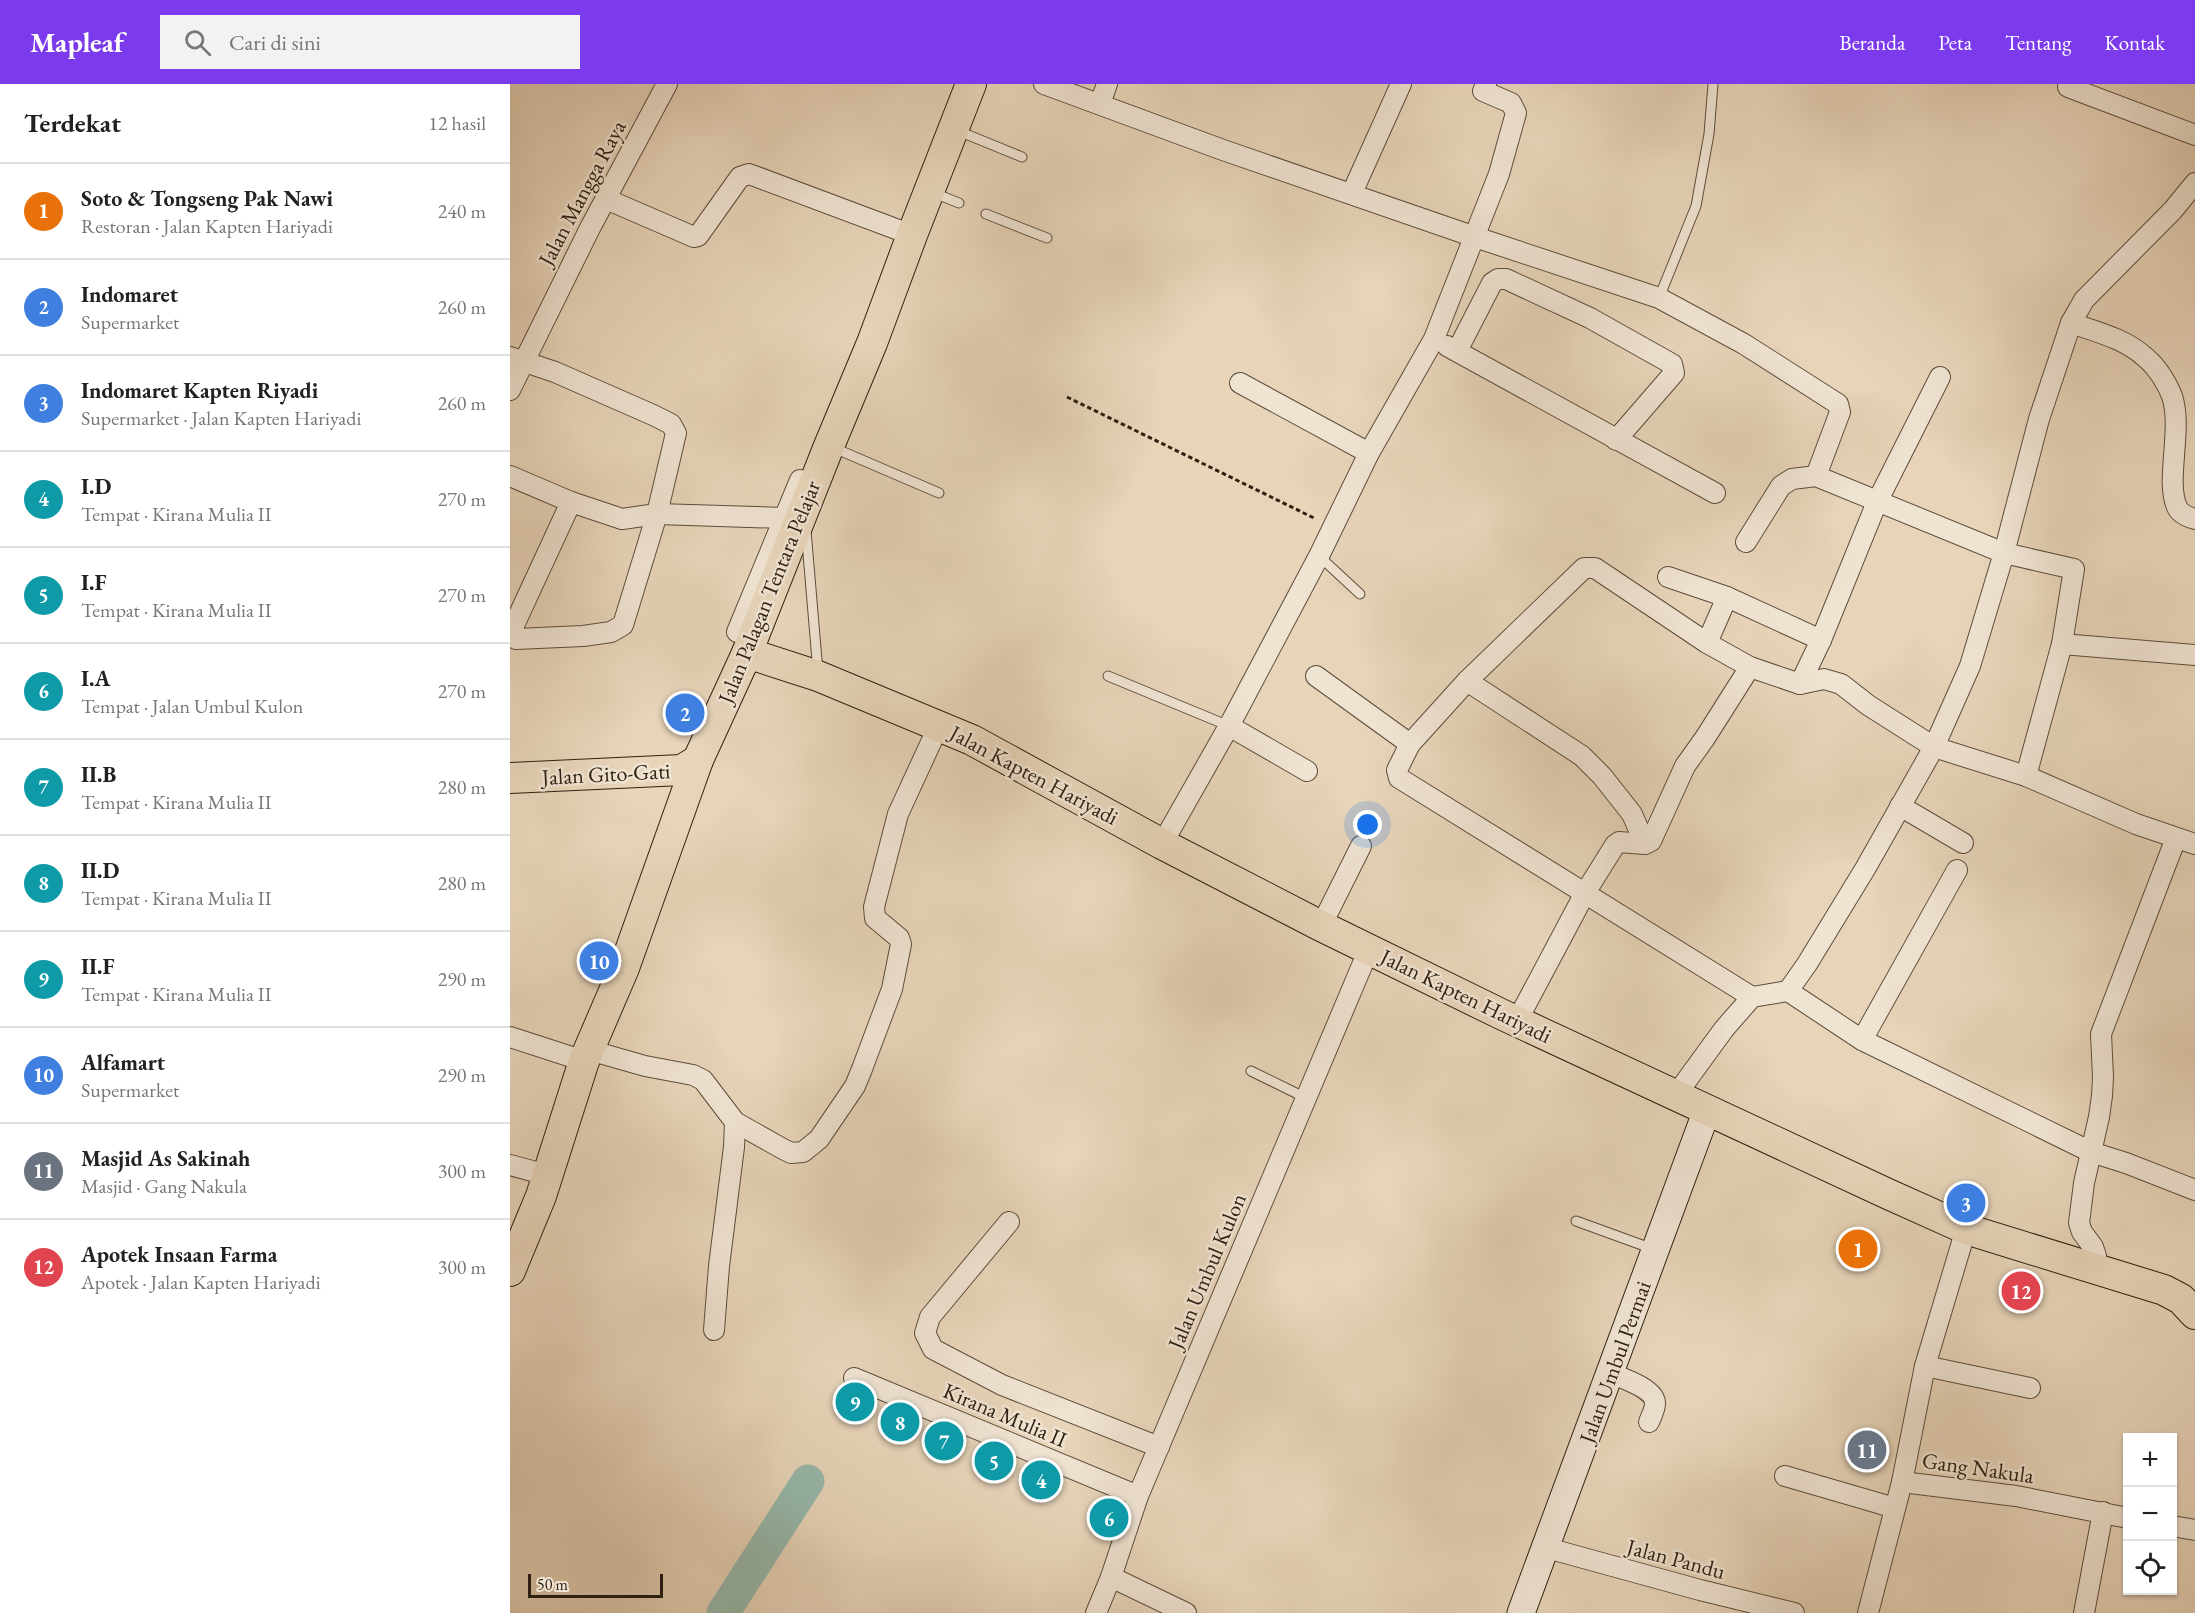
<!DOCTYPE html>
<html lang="id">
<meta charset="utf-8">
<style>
:root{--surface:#fff;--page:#f2f2f2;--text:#222;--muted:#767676;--line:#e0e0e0;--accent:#7c3aed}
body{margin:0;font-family:"EB Garamond",serif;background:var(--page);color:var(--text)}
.controls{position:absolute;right:18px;bottom:18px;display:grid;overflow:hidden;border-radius:0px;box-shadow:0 2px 4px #0004}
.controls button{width:54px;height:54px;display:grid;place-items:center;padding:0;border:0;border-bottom:2px solid var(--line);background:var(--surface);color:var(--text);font:30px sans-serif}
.scale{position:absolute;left:18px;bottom:15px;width:135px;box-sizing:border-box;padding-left:6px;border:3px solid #2f2011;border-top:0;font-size:16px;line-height:21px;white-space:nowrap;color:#2f2011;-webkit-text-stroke:4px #efe3d2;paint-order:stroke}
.you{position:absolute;left:858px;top:741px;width:21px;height:21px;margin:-15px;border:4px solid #fff;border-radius:50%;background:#1a73e8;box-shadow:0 0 0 9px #1a73e833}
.badge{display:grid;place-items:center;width:39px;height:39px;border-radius:50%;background:var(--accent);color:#fff;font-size:20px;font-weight:700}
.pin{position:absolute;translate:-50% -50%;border:3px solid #fff;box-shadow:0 2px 6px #0006}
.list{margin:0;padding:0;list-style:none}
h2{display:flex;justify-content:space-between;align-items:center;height:78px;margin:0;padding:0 24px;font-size:26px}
h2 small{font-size:20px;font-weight:400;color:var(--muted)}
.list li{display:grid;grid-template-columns:39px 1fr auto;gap:18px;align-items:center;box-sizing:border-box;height:96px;padding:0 24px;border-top:2px solid var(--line)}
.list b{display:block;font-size:22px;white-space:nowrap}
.list p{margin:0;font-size:20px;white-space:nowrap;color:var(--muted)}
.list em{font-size:20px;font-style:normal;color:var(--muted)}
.icon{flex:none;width:33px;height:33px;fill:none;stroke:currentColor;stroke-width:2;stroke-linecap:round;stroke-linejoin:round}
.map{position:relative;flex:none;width:1685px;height:1529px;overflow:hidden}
header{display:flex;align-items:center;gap:36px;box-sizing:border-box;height:84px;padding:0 30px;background:var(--accent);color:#fff}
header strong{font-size:28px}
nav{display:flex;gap:33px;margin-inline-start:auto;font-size:21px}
.search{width:420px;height:54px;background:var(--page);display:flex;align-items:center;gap:15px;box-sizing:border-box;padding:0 21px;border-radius:0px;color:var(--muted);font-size:22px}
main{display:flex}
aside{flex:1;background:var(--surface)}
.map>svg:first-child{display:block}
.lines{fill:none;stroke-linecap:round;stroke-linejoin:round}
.river{stroke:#97b8ab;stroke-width:33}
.lane-casing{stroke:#5d4d3b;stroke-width:11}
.street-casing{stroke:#5d4d3b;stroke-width:22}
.secondary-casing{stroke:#2f2011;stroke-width:29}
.primary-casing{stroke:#2f2011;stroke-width:32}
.path{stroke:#2f2011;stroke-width:3;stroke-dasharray:4.5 3;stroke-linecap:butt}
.lane{stroke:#efe3d2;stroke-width:9}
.street{stroke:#efe3d2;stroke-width:20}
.secondary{stroke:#efe3d2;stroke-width:27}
.primary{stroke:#e7d4b9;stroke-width:30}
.labels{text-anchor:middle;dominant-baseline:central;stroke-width:5;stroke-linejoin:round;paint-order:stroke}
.street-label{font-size:22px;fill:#2f2011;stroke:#efe3d2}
</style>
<header>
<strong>Mapleaf</strong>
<div class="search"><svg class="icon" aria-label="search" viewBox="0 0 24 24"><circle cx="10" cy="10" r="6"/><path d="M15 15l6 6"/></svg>Cari di sini</div>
<nav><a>Beranda</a><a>Peta</a><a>Tentang</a><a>Kontak</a></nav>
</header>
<main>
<aside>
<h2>Terdekat<small>12 hasil</small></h2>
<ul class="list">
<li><span class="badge" style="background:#e8710a">1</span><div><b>Soto &amp; Tongseng Pak Nawi</b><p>Restoran · Jalan Kapten Hariyadi</p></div><em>240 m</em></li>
<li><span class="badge" style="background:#3f7fe0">2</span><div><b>Indomaret</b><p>Supermarket</p></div><em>260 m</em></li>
<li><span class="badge" style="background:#3f7fe0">3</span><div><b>Indomaret Kapten Riyadi</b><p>Supermarket · Jalan Kapten Hariyadi</p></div><em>260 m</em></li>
<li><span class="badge" style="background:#0f9aa8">4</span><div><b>I.D</b><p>Tempat · Kirana Mulia II</p></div><em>270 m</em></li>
<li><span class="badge" style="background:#0f9aa8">5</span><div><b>I.F</b><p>Tempat · Kirana Mulia II</p></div><em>270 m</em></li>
<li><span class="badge" style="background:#0f9aa8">6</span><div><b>I.A</b><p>Tempat · Jalan Umbul Kulon</p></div><em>270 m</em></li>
<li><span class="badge" style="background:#0f9aa8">7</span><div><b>II.B</b><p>Tempat · Kirana Mulia II</p></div><em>280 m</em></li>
<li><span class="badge" style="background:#0f9aa8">8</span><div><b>II.D</b><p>Tempat · Kirana Mulia II</p></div><em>280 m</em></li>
<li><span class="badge" style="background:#0f9aa8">9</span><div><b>II.F</b><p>Tempat · Kirana Mulia II</p></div><em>290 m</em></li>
<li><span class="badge" style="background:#3f7fe0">10</span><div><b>Alfamart</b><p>Supermarket</p></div><em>290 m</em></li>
<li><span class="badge" style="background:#6b7280">11</span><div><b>Masjid As Sakinah</b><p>Masjid · Gang Nakula</p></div><em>300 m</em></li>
<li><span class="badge" style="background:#e0444e">12</span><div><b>Apotek Insaan Farma</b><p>Apotek · Jalan Kapten Hariyadi</p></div><em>300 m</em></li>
</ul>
</aside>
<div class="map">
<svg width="1685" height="1529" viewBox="0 0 1685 1529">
<rect width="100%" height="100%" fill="#e7d4b9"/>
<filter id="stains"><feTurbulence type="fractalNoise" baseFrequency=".00333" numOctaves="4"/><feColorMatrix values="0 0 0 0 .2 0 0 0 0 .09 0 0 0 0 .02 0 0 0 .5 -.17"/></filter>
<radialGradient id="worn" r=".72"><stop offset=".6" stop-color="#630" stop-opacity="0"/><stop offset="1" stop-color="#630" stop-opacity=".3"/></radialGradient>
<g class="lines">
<!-- river -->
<polyline class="river" points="213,1529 298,1397"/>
<defs>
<g id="lane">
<polyline points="446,46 512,73"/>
<polyline points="424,109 449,119"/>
<polyline points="476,130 537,154"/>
<polyline points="1149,214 1186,122 1199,50 1203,0"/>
<polyline points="324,364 429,409"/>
<polyline points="296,446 308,588"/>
<polyline points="809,472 850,510"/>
<polyline points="598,592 719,642"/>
<polyline points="741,987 796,1014"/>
<polyline points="1066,1137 1143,1165"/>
</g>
<g id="street">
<polyline points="534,0 713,66 965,153 1149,214 1234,260 1328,320 1330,328 1306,392 1494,469 1564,485 1552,560 1516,692"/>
<polyline points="1558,3 1685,51"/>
<polyline points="590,20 597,0"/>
<polyline points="842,109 891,0"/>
<polyline points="96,115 184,153 188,152 230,93 239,90 402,151"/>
<path d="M1561,239C1587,248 1616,255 1636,274C1647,283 1657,299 1662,312C1673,345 1655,397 1667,423C1670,430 1678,433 1685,435"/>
<polyline points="937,262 1205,409"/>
<polyline points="947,267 982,199 988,195 996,195 1080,234 1162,280 1164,289 1106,356"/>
<polyline points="0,273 45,288 143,331 161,340 166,349 147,430 113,541 101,548 73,552 6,555 0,550 61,418"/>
<polyline points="730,299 859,369"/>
<polyline points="0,306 80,144 157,0"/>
<polyline points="0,392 61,418 112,435 147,430 274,434"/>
<polyline points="1236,458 1271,402 1282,395 1306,392"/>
<polyline points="1158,493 1217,513 1311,556"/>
<polyline points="227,548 290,396"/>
<polyline points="1197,559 1217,513"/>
<polyline points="1552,560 1685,571"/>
<polyline points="806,592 900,660"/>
<polyline points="957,597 1072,672 1092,692 1122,730 1135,760"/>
<polyline points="1290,600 1311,556 1367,418 1430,293"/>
<polyline points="719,642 797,687"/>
<polyline points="1390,722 1453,759"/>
<polyline points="652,760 719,642 809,472 859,369 924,255 989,90 1006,29 1001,19 973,7 976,0"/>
<polyline points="811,842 851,762"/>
<polyline points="1278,907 1352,956 1581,1068 1616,1079 1685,1106"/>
<polyline points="1242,913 889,694 887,686 900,660 957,597 1074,484 1085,484 1197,559 1240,583 1290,600 1314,595 1331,600 1358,621 1424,663 1516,692 1626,740 1685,760"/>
<polyline points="1007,937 1075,809 1105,761 1109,758 1135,760 1141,757 1175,682 1195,654 1240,583"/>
<polyline points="0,953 74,977"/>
<polyline points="1352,956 1447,786"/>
<polyline points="79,966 135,982 183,991 193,996 225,1038 273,1065 281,1069 293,1068 309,1055 345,1002 352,985 382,905 391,860 389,854 365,834 364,823 388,730 429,641"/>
<polyline points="1166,1011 1214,945 1242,913 1278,907 1297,880 1355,785 1424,663 1460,582 1494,469 1529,335 1561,239 1574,216 1663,126 1685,99"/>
<polyline points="0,1081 37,1091"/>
<polyline points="499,1138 420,1233 415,1249 423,1265 492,1301 649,1363"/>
<polyline points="1456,1145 1415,1282 1392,1398 1506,1412 1618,1434"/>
<polyline points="1585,1185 1586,1172 1583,1163 1572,1148 1569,1139 1574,1099 1589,1033 1592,1012 1593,993 1591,950 1666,754"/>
<polyline points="204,1246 209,1182 224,1063 225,1038"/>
<polyline points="1415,1282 1520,1304"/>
<path d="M1100,1289C1112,1294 1146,1305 1145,1320C1145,1325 1141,1333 1139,1338"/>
<polyline points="344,1294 628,1412"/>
<polyline points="1275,1392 1385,1424"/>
<polyline points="1662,1442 1685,1446"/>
<polyline points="1037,1464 1190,1506 1284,1529"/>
<polyline points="601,1493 676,1529"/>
<polyline points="586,1529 601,1493 628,1412 859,865"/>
<polyline points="1358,1529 1392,1398"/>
<polyline points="1574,1529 1593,1428"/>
</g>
<polyline id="secondary" points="1011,1529 1197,1026"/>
<g id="primary">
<polyline points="237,569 308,592 462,656 652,760 811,842 993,931 1378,1110 1456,1145 1654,1206 1671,1215 1685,1230"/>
<polyline points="0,694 172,686 188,676"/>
<polyline points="0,1187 31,1112 74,977 114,884 188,676 237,569 319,362 362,259 402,151 461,0"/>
</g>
</defs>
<!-- lane casing -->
<use href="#lane" class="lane-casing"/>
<!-- street casing -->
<use href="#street" class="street-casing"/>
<!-- secondary casing -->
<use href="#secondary" class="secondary-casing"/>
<!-- primary casing -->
<use href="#primary" class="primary-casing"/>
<!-- path -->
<polyline class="path" points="557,313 806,435"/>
<!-- lane -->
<use href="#lane" class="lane"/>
<!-- street -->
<use href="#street" class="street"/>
<!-- secondary -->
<use href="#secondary" class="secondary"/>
<!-- primary -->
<use href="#primary" class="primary"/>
</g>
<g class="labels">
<!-- street labels -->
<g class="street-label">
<text transform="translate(72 109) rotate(-62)">Jalan Mangga Raya</text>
<text transform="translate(259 508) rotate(-68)">Jalan Palagan Tentara Pelajar</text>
<text transform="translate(96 690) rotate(-3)">Jalan Gito-Gati</text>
<text transform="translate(524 691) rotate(28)">Jalan Kapten Hariyadi</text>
<text transform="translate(956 912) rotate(26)">Jalan Kapten Hariyadi</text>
<text transform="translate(697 1187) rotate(-67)">Jalan Umbul Kulon</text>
<text transform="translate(1105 1278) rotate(-70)">Jalan Umbul Permai</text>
<text transform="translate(495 1331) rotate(23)">Kirana Mulia II</text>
<text transform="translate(1468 1384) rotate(8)">Gang Nakula</text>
<text transform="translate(1166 1475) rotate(15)">Jalan Pandu</text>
</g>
</g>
<rect width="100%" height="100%" filter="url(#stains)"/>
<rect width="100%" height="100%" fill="url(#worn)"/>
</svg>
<div class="controls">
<button>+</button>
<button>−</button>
<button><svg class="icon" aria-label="locate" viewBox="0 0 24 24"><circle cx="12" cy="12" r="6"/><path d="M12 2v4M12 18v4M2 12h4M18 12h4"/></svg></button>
</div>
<div class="scale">50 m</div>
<div class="you"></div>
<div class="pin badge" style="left:1348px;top:1165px;background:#e8710a">1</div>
<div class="pin badge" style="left:175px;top:629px;background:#3f7fe0">2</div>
<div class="pin badge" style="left:1456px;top:1119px;background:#3f7fe0">3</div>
<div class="pin badge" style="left:531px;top:1396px;background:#0f9aa8">4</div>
<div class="pin badge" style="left:484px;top:1377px;background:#0f9aa8">5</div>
<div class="pin badge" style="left:599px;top:1434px;background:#0f9aa8">6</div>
<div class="pin badge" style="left:434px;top:1357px;background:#0f9aa8">7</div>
<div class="pin badge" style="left:390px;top:1338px;background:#0f9aa8">8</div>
<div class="pin badge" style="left:345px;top:1318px;background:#0f9aa8">9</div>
<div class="pin badge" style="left:89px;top:877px;background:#3f7fe0">10</div>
<div class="pin badge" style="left:1357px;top:1366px;background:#6b7280">11</div>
<div class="pin badge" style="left:1511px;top:1207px;background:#e0444e">12</div>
</div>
</main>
